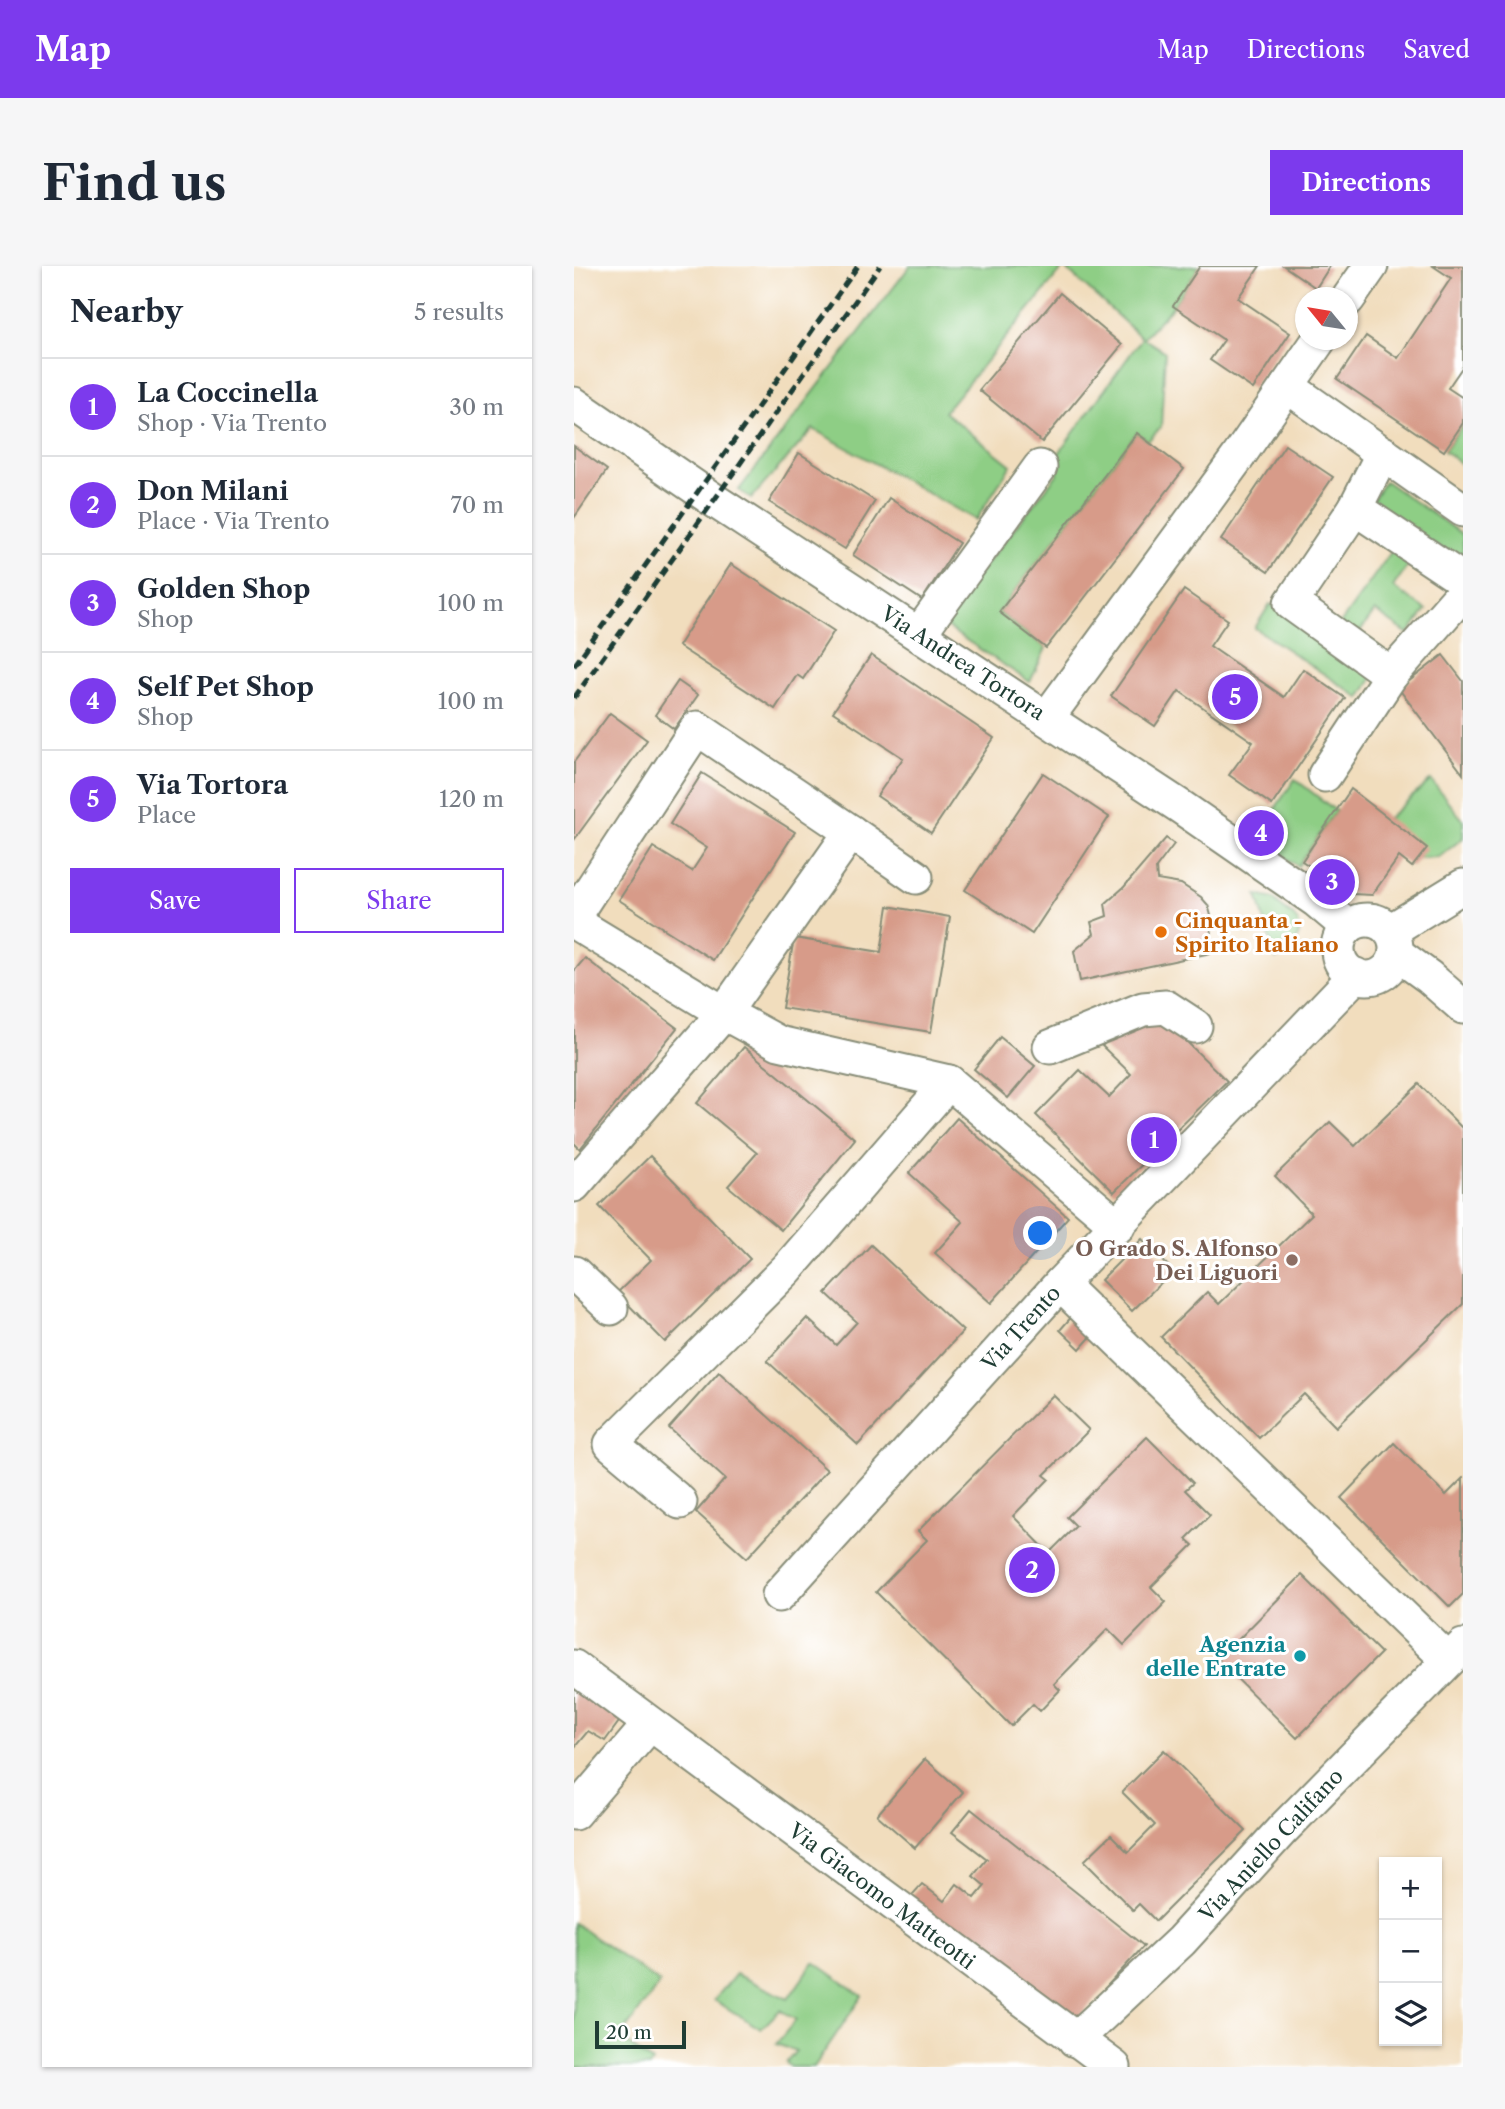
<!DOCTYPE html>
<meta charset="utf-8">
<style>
:root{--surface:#fff;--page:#f6f6f7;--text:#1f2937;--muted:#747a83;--line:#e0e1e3;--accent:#7c3aed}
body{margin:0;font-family:"Libre Caslon Text",serif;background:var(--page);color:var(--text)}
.controls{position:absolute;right:21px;bottom:21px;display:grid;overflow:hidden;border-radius:0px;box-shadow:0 2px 5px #0004}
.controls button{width:63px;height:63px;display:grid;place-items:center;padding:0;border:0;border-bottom:2px solid var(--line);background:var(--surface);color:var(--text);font:35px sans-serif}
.compass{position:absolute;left:721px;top:21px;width:63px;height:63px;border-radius:50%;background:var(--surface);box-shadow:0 2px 5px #0004;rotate:300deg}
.scale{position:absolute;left:21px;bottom:18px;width:91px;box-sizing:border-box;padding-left:7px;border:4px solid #1f3d34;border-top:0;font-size:19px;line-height:24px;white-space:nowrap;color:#1f3d34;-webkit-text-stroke:5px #fff;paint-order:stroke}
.you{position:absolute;left:467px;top:968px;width:24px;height:24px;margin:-18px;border:5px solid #fff;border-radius:50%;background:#1a73e8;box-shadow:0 0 0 10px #1a73e833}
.badge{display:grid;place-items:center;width:46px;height:46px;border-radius:50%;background:var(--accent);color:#fff;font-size:23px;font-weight:700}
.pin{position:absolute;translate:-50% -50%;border:4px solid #fff;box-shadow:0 2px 7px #0006}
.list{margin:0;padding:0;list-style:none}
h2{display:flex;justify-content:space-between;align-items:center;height:91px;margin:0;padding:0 28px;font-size:30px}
h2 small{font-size:23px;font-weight:400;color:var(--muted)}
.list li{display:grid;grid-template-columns:46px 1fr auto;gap:21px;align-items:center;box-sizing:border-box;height:98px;padding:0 28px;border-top:2px solid var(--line)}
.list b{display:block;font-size:26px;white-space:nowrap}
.list p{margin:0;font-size:23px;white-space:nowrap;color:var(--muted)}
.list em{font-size:23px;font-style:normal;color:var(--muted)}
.actions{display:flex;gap:14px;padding:21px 28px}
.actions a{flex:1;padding:16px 0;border:2px solid var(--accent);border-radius:0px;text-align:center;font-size:24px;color:var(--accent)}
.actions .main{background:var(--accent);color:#fff}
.icon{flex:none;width:38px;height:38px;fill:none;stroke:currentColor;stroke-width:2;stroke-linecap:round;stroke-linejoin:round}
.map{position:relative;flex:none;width:889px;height:1801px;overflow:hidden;border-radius:0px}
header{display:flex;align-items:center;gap:42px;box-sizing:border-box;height:98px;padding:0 35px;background:var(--accent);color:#fff}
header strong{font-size:33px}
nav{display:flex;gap:38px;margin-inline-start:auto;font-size:24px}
.intro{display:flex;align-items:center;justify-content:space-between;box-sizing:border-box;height:168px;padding:0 42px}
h1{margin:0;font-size:49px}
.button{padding:18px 32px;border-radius:0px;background:var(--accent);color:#fff;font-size:24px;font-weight:700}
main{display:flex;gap:42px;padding:0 42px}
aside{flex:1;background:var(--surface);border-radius:0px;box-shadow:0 2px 5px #0004}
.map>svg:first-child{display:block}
.green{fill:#8ece85;stroke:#56865c;stroke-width:2}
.building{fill:#d79b89}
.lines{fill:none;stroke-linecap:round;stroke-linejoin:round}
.minor-casing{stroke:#888d78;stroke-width:37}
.minor{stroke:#fff;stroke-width:33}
.rail{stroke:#1f3d34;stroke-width:5;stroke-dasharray:10 5;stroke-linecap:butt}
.food-dot{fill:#e8710a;stroke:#fff;stroke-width:2.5}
.education-dot{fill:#8d6e63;stroke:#fff;stroke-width:2.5}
.culture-dot{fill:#0f9aa8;stroke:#fff;stroke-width:2.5}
.labels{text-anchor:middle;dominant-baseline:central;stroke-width:6;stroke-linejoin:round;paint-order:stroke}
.street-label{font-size:21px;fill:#1f3d34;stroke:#fff}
.food-label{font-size:21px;font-weight:bold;fill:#c56008;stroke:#fff;text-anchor:start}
.education-label{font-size:21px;font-weight:bold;fill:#785e54;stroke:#fff;text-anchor:end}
.culture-label{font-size:21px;font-weight:bold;fill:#0d838f;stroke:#fff;text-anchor:end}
</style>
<header>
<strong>Map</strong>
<nav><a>Map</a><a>Directions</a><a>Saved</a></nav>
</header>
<div class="intro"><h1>Find us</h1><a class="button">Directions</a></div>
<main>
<aside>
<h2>Nearby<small>5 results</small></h2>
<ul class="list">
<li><span class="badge">1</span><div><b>La Coccinella</b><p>Shop · Via Trento</p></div><em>30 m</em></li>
<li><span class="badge">2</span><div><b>Don Milani</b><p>Place · Via Trento</p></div><em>70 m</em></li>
<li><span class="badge">3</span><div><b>Golden Shop</b><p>Shop</p></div><em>100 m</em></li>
<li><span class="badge">4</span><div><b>Self Pet Shop</b><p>Shop</p></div><em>100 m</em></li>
<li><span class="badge">5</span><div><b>Via Tortora</b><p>Place</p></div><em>120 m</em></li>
</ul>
<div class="actions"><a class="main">Save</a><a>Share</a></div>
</aside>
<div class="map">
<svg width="889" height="1801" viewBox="0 0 889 1801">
<rect width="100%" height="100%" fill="#fff"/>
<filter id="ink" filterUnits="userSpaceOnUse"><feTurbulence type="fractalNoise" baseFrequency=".0143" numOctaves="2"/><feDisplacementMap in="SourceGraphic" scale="14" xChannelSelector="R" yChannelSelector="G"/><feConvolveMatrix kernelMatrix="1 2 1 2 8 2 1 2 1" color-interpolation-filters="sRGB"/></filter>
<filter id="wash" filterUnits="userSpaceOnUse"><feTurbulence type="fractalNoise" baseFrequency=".00686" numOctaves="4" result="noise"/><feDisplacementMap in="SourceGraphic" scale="28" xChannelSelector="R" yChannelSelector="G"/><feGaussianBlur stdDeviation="1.57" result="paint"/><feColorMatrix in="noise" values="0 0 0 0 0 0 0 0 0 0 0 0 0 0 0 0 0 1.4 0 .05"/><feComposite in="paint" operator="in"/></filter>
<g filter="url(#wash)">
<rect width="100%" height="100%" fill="#f1ddbd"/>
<!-- green -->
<g class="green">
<polygon points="336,0 626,0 599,40 569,72 591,86 587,161 574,175 563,167 425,346 472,382 456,416 366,357 484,207 480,194 568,72 490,1 370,146 437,199 402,254 239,163 177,233 165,224"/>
<polygon points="889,158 889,199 870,185"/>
<polygon points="811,215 889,269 889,296 795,239"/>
<polygon points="822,279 840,291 819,321 852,344 834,368 801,345 778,377 761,365"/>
<polygon points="696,338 801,408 786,432 681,362"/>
<polygon points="721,513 762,545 724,600 682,571"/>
<polygon points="857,514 889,554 889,572 865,591 845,592 814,552"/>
<path d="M683,629L700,633C705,642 715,644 721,652C734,669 715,684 702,693Z"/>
<polygon points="0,1657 86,1717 46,1771 78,1796 75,1801 0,1801"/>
<polygon points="240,1696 288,1730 240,1801 217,1801 212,1797 222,1785 202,1778 222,1754 206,1744 187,1763 140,1734 162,1708 214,1733"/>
</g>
<g id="blocks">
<!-- building -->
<g class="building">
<polygon points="626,0 686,0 664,32 716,67 679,123 636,94 650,74 599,40"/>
<polygon points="710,0 756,0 742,22"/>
<polygon points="859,0 889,0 889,100 874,122 889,132 889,157 870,185 763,113 792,70 824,92 877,12"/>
<polygon points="486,27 548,79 468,176 405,124"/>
<polygon points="563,167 610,203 472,382 425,346"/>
<polygon points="711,179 759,211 694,306 647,274"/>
<polygon points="0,180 33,204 0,252"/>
<polygon points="225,187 301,235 271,283 195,236"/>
<polygon points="315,232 385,277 348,334 279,289"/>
<polygon points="157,298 260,365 229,413 223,409 201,443 104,380"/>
<polygon points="610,324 654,354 636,380 710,431 729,403 771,432 698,539 655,509 679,476 605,425 581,460 537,430"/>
<polygon points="297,389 420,472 357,567 303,530 329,492 259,446"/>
<polygon points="869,389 889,415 889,508 825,423"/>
<polygon points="104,415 124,429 100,463 81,449"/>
<polygon points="36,447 73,474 0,574 0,496"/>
<polygon points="128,507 221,566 139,694 45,634 79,581 118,605 133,582 96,558"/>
<polygon points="469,507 535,551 458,668 391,624"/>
<polygon points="777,523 853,582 838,601 825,591 798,629 778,628 728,595"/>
<polygon points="592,572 600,578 582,602 583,614 607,618 627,631 634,639 638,653 636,674 637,687 506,715 500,685 520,668 517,656 533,650 531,638 550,621"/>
<polygon points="314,640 376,651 357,766 208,742 220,672 307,686"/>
<polygon points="11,692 103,762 6,883 0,877 0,705"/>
<polygon points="571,735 653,815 540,926 462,849 506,804 535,831 557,808 528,780"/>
<polygon points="426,771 461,800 434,832 400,803"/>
<polygon points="170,781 281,873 207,964 154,920 183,887 123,837"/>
<polygon points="845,818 889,863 889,1038 762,1161 730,1128 685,1172 587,1071 633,1026 645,1038 738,948 701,910 756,856 781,880"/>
<polygon points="383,852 494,951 417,1037 361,987 389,956 335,907"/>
<polygon points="76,890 176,993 91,1076 43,1027 77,994 25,940"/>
<polygon points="568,973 599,1005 558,1045 527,1014"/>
<polygon points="297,979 389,1065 284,1179 193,1095 233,1052 262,1079 283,1056 252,1027"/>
<polygon points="500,1048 521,1066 506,1083 486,1064"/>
<polygon points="145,1106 253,1204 173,1292 122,1246 151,1213 95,1162"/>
<polygon points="479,1129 515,1164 470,1209 475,1213 439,1250 475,1287 502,1260 493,1251 573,1171 619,1217 611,1224 636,1249 612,1273 619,1279 577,1321 592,1336 550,1379 534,1363 480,1418 486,1424 466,1445 459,1438 437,1460 302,1326 353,1274 344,1265"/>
<polygon points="820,1177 872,1229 889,1212 889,1328 876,1341 767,1232"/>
<polygon points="728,1309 807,1387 723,1472 644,1394"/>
<polygon points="0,1421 47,1453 31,1475 14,1465 0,1482"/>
<polygon points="590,1484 672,1565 582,1655 565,1638 559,1644 510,1595 537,1569 554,1586 581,1559 548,1526"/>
<polygon points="351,1493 389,1526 341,1582 303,1549"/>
<polygon points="397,1543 570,1680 498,1758 329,1639 348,1618 370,1635 383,1618 401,1632 411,1620 399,1610 413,1593 378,1566"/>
</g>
</g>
</g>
<g filter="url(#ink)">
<use href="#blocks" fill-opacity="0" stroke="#888d78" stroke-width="2"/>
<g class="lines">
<defs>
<g id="minor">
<polyline points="774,33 797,0"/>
<polyline points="713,120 889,244"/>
<polyline points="0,138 141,235 607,541 743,635 774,661"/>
<polyline points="809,187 781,242 717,337 817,409"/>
<polyline points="781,242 889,314"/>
<polyline points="345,368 466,201"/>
<polyline points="473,452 664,191 745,74"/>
<polyline points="751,509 817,409 889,327"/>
<polyline points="277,566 342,611"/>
<polyline points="0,650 123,462 277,566 150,747 0,919"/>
<circle cx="793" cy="683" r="29"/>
<polyline points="0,656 150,747 205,777 375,816"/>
<polyline points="816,665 889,620"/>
<polyline points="822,687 855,711 889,741"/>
<polyline points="476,781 569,743 592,741 621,760"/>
<polyline points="0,1007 37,1042"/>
<polyline points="486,1018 874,1394"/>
<polyline points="106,1236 37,1178 213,1003 375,816 544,960"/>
<polyline points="205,1329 486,1018 782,709"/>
<polyline points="0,1401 540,1801"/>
<polyline points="0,1547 76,1458"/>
<polyline points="501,1774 607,1675 708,1564 889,1380"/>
</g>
</defs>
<!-- minor casing -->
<use href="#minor" class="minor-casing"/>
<!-- minor -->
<use href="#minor" class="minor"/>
<!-- rail -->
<g class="rail">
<polyline points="0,400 284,0"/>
<polyline points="0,432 306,0"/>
</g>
</g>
</g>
<!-- markers -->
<circle class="food-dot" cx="587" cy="666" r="7"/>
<circle class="education-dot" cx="718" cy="994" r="7"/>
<circle class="culture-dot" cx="726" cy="1390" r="7"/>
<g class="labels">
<!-- street labels -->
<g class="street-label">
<text transform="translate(389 397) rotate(33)">Via Andrea Tortora</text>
<text transform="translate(447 1062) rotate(-48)">Via Trento</text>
<text transform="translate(697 1579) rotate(-47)">Via Aniello Califano</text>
<text transform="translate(308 1630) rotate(37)">Via Giacomo Matteotti</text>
</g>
<!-- food labels -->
<g class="food-label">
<text x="601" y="654">Cinquanta -<tspan x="601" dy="24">Spirito Italiano</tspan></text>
</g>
<!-- education labels -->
<g class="education-label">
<text x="704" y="982">O Grado S. Alfonso<tspan x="704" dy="24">Dei Liguori</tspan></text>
</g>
<!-- culture labels -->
<g class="culture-label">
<text x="712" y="1378">Agenzia<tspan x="712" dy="24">delle Entrate</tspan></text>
</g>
</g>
</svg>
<div class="controls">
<button>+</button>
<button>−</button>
<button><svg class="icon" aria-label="layers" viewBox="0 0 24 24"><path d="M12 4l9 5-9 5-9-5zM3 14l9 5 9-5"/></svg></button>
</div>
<svg class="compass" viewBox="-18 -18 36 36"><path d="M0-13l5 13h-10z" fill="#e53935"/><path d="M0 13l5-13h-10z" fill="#747a83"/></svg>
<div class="scale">20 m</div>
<div class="you"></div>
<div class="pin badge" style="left:580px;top:874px">1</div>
<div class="pin badge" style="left:458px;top:1304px">2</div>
<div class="pin badge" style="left:758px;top:616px">3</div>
<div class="pin badge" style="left:687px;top:567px">4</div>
<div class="pin badge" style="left:661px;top:431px">5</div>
</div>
</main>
